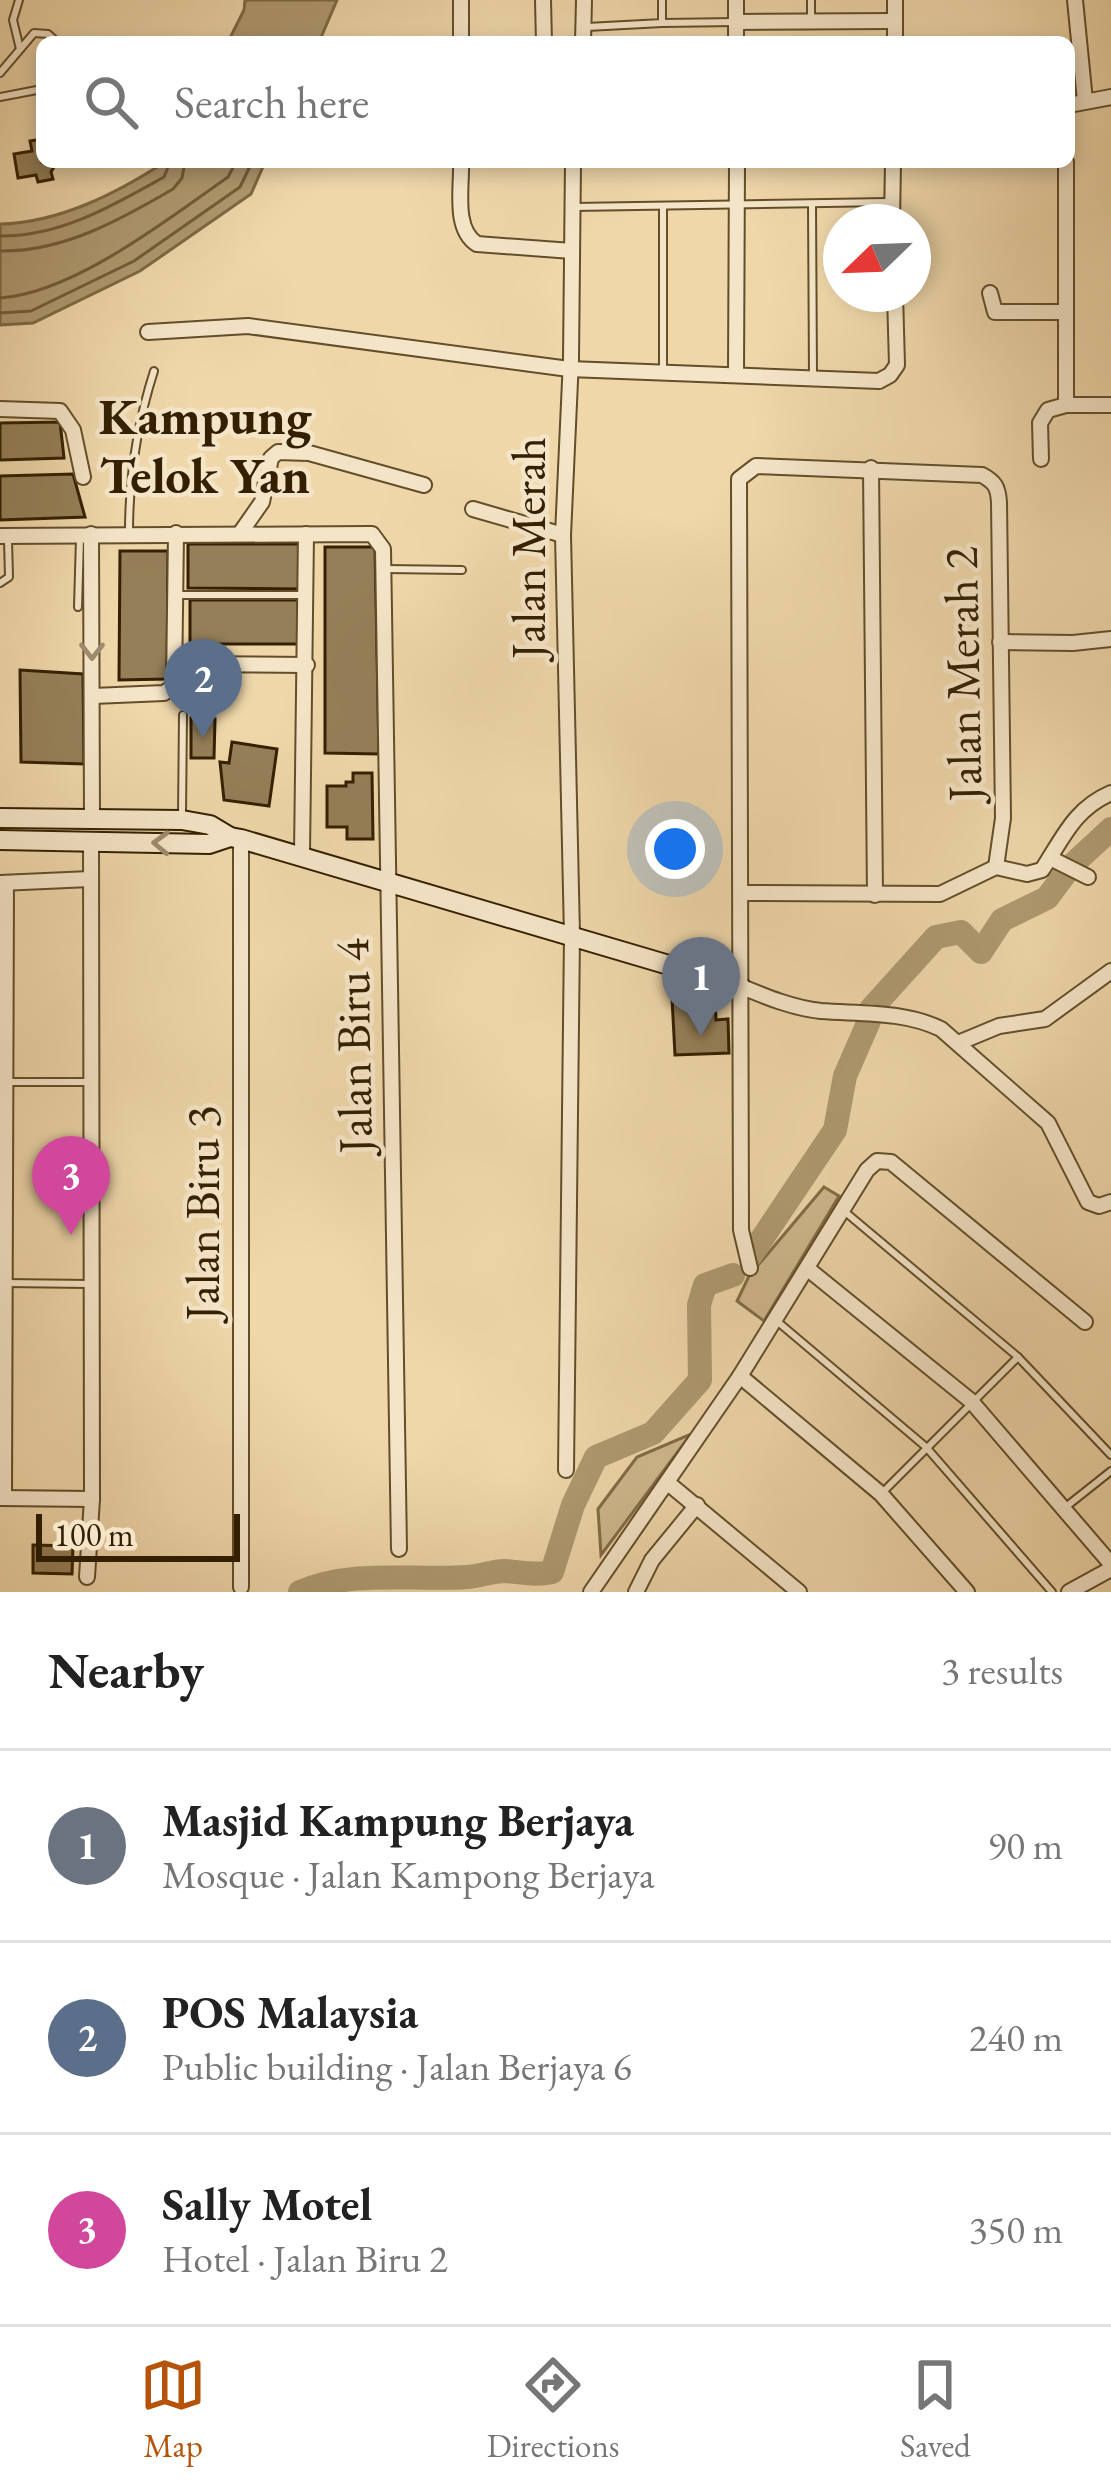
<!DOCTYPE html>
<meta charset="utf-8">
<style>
:root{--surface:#fff;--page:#f6f6f6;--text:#222;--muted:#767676;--line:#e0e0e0;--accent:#b45309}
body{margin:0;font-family:"EB Garamond",serif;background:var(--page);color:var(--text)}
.compass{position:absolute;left:823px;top:204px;width:108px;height:108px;border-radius:50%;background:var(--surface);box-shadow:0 6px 18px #0003;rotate:247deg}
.scale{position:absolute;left:36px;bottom:30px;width:204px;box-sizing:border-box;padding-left:12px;border:6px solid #342000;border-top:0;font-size:33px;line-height:42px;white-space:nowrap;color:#342000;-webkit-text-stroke:9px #f5e5c8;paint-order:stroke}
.you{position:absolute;left:675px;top:849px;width:42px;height:42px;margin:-30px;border:9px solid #fff;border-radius:50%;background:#1a73e8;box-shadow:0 0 0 18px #1a73e833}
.badge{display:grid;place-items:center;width:78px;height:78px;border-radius:50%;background:var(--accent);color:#fff;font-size:39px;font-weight:700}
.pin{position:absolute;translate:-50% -99px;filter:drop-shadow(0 3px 6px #0008)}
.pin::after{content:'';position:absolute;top:63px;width:42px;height:36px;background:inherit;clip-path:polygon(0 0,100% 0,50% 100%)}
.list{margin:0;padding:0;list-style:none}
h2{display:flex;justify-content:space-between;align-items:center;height:156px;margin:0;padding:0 48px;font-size:51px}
h2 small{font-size:39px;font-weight:400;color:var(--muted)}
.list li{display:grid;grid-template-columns:78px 1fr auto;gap:36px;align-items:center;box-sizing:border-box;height:192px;padding:0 48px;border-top:3px solid var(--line)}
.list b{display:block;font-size:45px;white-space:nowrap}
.list p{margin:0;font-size:39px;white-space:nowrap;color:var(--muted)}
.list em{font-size:39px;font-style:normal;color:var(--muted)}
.icon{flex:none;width:66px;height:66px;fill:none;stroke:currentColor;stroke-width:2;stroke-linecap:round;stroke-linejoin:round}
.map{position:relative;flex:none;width:1111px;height:1592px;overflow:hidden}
.search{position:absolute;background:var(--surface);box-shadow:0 6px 18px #0003;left:36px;right:36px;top:36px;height:132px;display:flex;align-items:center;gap:30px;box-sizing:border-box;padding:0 42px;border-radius:18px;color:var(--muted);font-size:45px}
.sheet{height:732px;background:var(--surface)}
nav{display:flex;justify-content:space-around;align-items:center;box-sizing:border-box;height:168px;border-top:3px solid var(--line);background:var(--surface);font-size:33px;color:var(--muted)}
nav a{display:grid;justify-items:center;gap:6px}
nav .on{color:var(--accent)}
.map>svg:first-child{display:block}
.green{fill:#cfb88d;stroke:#826c46;stroke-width:3}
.water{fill:#af9970;stroke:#7e6943;stroke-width:3}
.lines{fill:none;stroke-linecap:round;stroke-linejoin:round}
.shore{stroke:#725c38;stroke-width:3}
.river{stroke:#af9970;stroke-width:24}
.building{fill:#957f58;stroke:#342000;stroke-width:3}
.lane-casing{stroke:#634e2a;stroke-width:10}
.street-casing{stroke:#634e2a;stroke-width:18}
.secondary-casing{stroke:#342000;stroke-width:22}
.lane{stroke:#f5e5c8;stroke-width:6}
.street{stroke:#f5e5c8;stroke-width:14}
.secondary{stroke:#f5e5c8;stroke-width:18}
.oneway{stroke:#9e8c6e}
.labels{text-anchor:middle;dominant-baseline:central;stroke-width:9;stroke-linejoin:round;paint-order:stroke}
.street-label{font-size:48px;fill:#342000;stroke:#f5e5c8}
.neighbourhood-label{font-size:51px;font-weight:bold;fill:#342000;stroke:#f5e5c8}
</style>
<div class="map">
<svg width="1111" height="1592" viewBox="0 0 1111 1592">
<rect width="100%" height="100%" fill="#efd7aa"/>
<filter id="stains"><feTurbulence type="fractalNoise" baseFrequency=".00167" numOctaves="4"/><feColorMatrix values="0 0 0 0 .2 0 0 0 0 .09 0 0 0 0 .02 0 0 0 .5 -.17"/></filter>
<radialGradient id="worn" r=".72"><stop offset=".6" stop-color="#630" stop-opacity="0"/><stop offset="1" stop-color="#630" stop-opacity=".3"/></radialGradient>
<!-- green -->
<g class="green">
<polygon points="824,1187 839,1196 764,1321 737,1301 749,1276"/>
<polygon points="691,1434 601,1555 598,1509 637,1457"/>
</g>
<!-- water -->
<g class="water">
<polygon points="245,0 337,0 319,42 228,42 244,10"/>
<path d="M165,162H265L251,194L140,271L33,323L0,325V224C59,223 117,193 165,162Z"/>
</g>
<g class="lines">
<!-- shore -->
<g class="shore">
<path d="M0,236C60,237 114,205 164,177L170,162"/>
<path d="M0,251C63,252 120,220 173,189L182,178L185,162"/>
<path d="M0,298C74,293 168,219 228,177L236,162"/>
<polyline points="0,313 31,311 134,261 240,187 252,162"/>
</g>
<!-- river -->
<g class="river">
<polyline points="871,1009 936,937 961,932 981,952 1002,920 1047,898 1071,866 1111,829"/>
<polyline points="751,1255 835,1130 845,1076 869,1021"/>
<path d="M300,1592C352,1569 412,1581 468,1577C480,1576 493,1571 505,1571C522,1572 534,1576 552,1572L573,1505L596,1457L653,1433L700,1380L699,1305L705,1285L733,1275"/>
</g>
</g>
<!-- building -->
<g class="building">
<polygon points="42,139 42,162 57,162 51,172 53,179 38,182 36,175 18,178 14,154 32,151 30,141"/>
<polygon points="60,422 64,458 0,460 0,423"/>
<polygon points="73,474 85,517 0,520 0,476"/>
<polygon points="188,544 299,544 299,589 188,588"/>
<polygon points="325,547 375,547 379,754 325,753"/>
<polygon points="120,551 168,551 167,679 119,680"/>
<rect x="190" y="600" width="108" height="44"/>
<polygon points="20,670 83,674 84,764 21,762"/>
<polygon points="191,718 215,719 214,758 191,758"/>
<polygon points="232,742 277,749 269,806 224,800 220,762 229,763"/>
<polygon points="353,773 372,773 373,839 347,839 347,827 327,827 327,786 346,786 346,782 353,782"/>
<polygon points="715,996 716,1020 728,1019 729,1053 675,1055 672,998"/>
<polygon points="33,1545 73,1546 72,1574 33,1573"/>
</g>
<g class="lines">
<defs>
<g id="lane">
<polyline points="19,0 13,20 20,49"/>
<polyline points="811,18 811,0"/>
<polyline points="662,23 736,22"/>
<polyline points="587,27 662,23 662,0"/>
<polyline points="0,73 34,33 48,34 57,42"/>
<polyline points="0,97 42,89"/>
<polyline points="812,204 813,375"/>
<polyline points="573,207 888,202"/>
<polyline points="663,371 663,206"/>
<path d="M129,532C129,476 137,424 154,371"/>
<polyline points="386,569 462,570"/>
<polyline points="0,583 9,577 8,540"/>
<polyline points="177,595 305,595"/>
<polyline points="78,607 80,538"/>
<polyline points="182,814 183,715"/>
<polyline points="9,1082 89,1082"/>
<polyline points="844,1211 1018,1357 1111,1455"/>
<polyline points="4,1283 90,1284"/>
<polyline points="778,1322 926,1447 1052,1592"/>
<polyline points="883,1492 1018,1357"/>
<polyline points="1067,1506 1111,1471"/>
</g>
<g id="street">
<polyline points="543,0 544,42"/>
<polyline points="736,0 736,42"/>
<polyline points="1075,0 1085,101"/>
<polyline points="736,22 895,21"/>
<polyline points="461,42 461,0"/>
<polyline points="583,42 584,0"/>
<polyline points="895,42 895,0"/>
<polyline points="1069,105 1111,97"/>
<path d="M461,162C462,187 453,229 477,244L572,251"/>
<polyline points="1066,162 1066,405"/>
<polyline points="892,222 893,162"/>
<polyline points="990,293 995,312 1066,312"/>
<polyline points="148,332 248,326 569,369 879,381 890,375 897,365 895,294"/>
<polyline points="736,375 737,162"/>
<polyline points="0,409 60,411 73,430 83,477"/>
<polyline points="1041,459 1040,423 1048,410 1066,405 1111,405"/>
<polyline points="871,468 875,895"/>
<polyline points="473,509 563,535"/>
<polyline points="241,532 262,502 271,458 278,452 309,453 424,485"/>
<polyline points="91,534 92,818"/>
<polyline points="0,536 372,534 383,549 399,1549"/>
<polyline points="1000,642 1073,643 1111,639"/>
<polyline points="176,664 307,665"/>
<polyline points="93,696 164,693 174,686 176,533"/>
<polyline points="302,854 306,534"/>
<polyline points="1050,858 1088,877"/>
<path d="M996,867L1027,874L1042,870C1063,838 1074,809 1111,793"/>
<polyline points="0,883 90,879"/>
<path d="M742,893L940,894L996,867L1003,818L999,502C998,487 995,482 982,475L756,466L739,479L741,1230L750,1268"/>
<path d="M740,986C766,997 793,1008 821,1011C861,1014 904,1011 941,1029L1048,1123L1088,1202L1099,1206L1111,1202"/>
<polyline points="958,1043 999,1026 1045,1019 1111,971"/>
<polyline points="808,1269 971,1401 1111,1564"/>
<polyline points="740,1376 881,1494 967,1592"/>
<polyline points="566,1470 572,935 563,535 571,359 573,162"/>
<polyline points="668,1483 799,1592"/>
<polyline points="0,1498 92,1499"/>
<polyline points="4,1498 6,883"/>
<polyline points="87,1577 92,1499 91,840"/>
<polyline points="241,1587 241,839"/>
<polyline points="591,1592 740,1376 867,1170 877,1161 891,1162 1085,1322"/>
<polyline points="636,1592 652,1560 697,1505"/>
<polyline points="1069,1592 1111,1569"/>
</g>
<g id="secondary">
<polyline points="0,818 182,820 210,825 230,837"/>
<polyline points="0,840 209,844 230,837 241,839 740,986"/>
</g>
</defs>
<!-- lane casing -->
<use href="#lane" class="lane-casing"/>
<!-- street casing -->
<use href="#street" class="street-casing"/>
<!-- secondary casing -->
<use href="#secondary" class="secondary-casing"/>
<!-- lane -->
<use href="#lane" class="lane"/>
<!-- street -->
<use href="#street" class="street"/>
<!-- secondary -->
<use href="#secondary" class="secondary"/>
</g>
<!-- one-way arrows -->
<defs><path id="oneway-chevron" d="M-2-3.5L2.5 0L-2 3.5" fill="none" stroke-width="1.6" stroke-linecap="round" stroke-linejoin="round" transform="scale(3)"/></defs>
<g class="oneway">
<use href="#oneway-chevron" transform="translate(92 651) rotate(90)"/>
<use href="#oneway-chevron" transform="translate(161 843) rotate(-178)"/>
</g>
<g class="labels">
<!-- street labels -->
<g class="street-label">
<text transform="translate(528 548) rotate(-90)">Jalan Merah</text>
<text transform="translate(962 674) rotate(-91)">Jalan Merah 2</text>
<text transform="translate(353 1046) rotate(-91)">Jalan Biru 4</text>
<text transform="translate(202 1213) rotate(-90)">Jalan Biru 3</text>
</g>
<!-- neighbourhood labels -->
<g class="neighbourhood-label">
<text x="205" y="416">Kampung<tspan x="205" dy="59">Telok Yan</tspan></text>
</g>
</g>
<rect width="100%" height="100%" filter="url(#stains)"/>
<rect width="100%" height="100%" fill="url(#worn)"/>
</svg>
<svg class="compass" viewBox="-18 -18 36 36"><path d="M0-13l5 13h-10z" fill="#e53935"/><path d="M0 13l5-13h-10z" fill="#767676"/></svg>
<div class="scale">100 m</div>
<div class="you"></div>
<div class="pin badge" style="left:701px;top:1036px;background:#6b7280">1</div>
<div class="pin badge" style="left:203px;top:738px;background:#5c6f8a">2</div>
<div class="pin badge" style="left:71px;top:1235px;background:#d1479c">3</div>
<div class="search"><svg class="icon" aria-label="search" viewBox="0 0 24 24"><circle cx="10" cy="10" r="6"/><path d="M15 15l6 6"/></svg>Search here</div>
</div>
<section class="sheet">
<h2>Nearby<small>3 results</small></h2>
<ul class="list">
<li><span class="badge" style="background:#6b7280">1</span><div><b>Masjid Kampung Berjaya</b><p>Mosque · Jalan Kampong Berjaya</p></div><em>90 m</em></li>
<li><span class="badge" style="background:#5c6f8a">2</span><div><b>POS Malaysia</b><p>Public building · Jalan Berjaya 6</p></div><em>240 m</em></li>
<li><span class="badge" style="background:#d1479c">3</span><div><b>Sally Motel</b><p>Hotel · Jalan Biru 2</p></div><em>350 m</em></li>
</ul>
</section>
<nav>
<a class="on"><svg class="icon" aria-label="map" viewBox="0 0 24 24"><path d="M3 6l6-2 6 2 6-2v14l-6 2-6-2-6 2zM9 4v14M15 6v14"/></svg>Map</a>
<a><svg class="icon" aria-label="directions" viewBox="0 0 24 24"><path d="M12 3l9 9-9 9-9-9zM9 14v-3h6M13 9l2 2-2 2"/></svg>Directions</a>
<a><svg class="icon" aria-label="saved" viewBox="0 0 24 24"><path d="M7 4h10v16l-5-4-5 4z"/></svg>Saved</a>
</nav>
